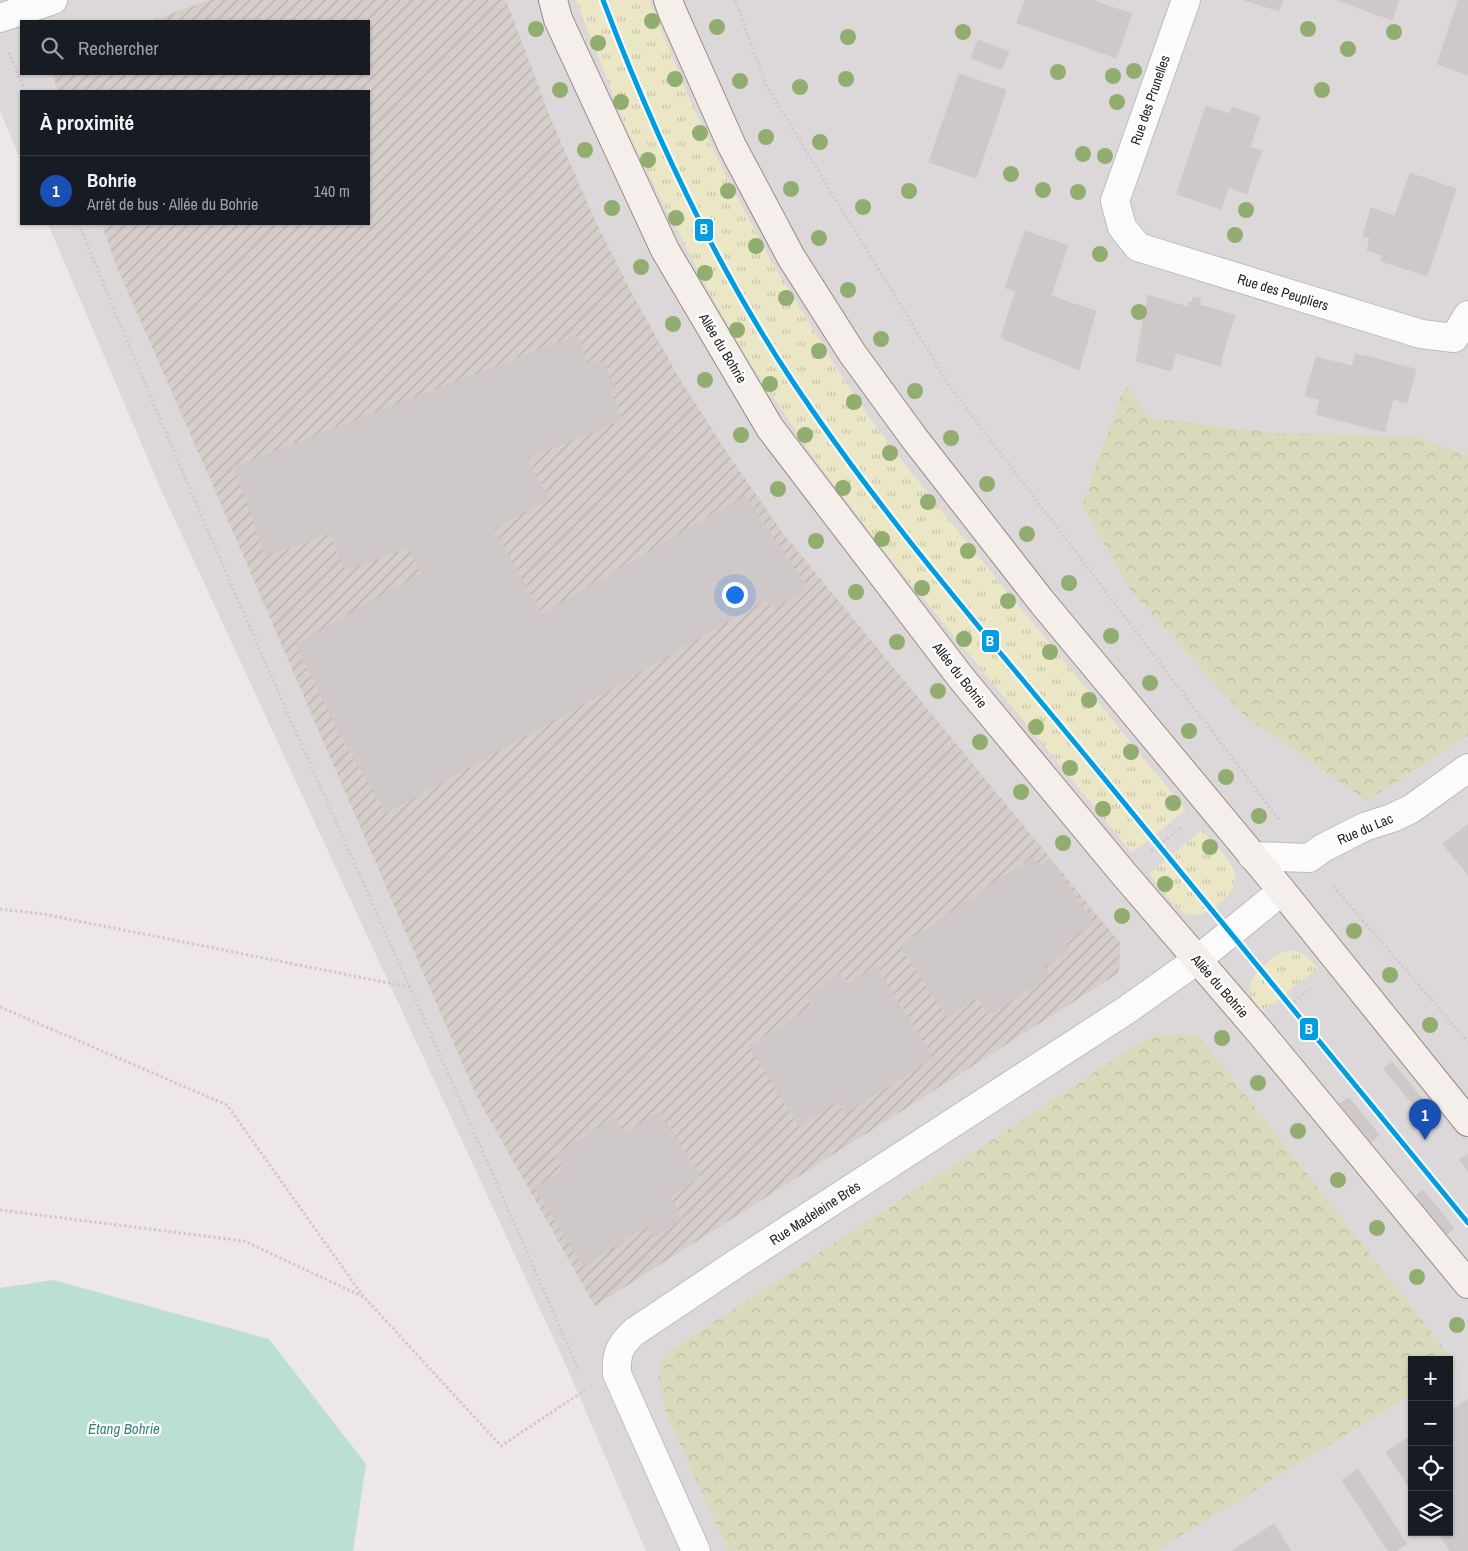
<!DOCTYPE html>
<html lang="fr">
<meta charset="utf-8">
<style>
:root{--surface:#171b24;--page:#20242c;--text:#f1f3f6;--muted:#9ea1a6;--line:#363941;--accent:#2563eb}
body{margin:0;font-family:"Archivo Narrow",sans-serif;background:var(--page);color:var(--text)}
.controls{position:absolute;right:15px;bottom:15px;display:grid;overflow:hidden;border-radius:0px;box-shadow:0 1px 4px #0004}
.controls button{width:45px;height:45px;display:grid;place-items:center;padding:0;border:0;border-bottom:1px solid var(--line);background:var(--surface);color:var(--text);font:25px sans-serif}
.you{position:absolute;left:734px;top:594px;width:18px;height:18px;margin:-12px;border:4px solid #fff;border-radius:50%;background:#1a73e8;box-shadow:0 0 0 8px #1a73e833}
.badge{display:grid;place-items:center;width:32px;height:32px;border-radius:50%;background:var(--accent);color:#fff;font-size:16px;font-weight:700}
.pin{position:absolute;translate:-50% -41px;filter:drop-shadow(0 1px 2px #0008)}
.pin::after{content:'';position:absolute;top:26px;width:18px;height:15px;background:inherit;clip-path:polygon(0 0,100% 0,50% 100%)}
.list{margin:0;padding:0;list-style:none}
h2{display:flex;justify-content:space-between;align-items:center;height:65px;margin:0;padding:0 20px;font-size:21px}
h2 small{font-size:16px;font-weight:400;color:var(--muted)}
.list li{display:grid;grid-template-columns:32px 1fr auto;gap:15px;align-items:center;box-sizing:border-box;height:70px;padding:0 20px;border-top:1px solid var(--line)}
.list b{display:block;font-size:19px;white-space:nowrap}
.list p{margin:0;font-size:16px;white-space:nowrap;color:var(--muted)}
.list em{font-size:16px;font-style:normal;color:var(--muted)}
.icon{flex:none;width:28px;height:28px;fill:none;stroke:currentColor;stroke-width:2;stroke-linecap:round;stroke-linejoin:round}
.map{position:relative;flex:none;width:1468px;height:1551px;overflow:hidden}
.search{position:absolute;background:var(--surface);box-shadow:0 1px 4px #0004;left:20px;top:20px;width:350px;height:55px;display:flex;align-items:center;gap:12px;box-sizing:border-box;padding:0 18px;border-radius:0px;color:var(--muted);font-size:19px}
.panel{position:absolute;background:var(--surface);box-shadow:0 1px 4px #0004;left:20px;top:90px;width:350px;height:135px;border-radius:0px}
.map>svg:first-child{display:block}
.residential{fill:#dcd8d9;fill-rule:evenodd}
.religious{fill:#dbd8d8}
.construction{fill:url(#construction-furrows)}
.grass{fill:url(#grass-tufts)}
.forest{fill:url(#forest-crowns)}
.water{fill:#bbe0d2}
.building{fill:#cec8c9;stroke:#d0c8c9}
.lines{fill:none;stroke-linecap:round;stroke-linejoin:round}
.street-casing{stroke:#bebcbc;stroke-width:30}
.secondary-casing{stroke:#978a7f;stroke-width:30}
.path{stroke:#d6c6ce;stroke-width:3;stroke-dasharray:2.5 2.5;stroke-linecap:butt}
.street{stroke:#fcfbfb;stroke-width:28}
.secondary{stroke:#f4efea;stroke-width:28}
.tram-1-casing{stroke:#fff;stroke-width:9}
.tram-1{stroke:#009ee0;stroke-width:5}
.tree{fill:#91ad6f}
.labels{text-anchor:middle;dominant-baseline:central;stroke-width:4.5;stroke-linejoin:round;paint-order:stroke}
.street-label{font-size:14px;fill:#1e1e1e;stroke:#fff}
.water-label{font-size:15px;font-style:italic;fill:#3a7f79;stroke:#fff}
.line-badge{stroke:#fff;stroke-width:2}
.badge-label{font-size:14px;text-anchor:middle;font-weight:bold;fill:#fff}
</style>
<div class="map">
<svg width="1468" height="1551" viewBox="0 0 1468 1551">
<defs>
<pattern id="construction-furrows" width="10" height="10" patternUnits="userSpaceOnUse" patternTransform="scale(1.25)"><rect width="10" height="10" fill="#d6cdc9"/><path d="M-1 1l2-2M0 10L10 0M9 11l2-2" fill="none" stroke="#b7b0ac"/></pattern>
<pattern id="grass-tufts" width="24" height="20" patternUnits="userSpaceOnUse" patternTransform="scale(1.25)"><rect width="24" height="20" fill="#ebe6c6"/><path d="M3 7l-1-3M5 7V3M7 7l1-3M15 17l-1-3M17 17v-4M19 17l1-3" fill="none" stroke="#c9c5aa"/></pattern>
<pattern id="forest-crowns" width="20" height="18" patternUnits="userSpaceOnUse" patternTransform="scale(1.25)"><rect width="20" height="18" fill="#d9dabc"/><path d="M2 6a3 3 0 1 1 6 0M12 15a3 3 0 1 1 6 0" fill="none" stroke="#babba1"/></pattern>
</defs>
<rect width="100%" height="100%" fill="#ede7e7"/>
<!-- residential -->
<path class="residential" d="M0,0H1468V1551H646L568,1370L162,492L48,224H369V91H21V161L0,111ZM21,21H369V74H21ZM1412,1360H1449V1532H1412Z"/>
<!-- religious -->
<polygon class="religious" points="1127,988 1133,996 722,1258 717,1250"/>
<!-- construction -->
<polygon class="construction" points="210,0 506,0 550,117 595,220 636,301 681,381 730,457 782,532 1120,943 1119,973 595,1306 476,1095 210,479 115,263 102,224 369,224 369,91 58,91 52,74 369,74 369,21 150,21"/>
<!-- grass -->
<g class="grass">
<polygon points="576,0 649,0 689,98 724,172 771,261 838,370 876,427 952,524 1186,810 1132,853 890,558 816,461 746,356 712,297 654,185 626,127"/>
<path d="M1202,830C1210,839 1233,862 1235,873C1239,893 1205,922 1186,914C1173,908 1159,885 1149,874Z"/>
<path d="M1292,950C1304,953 1310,959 1318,968L1262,1012C1246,991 1244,983 1265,965C1274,956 1280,952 1292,950Z"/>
</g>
<!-- forest -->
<g class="forest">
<polygon points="1125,384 1149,418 1277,433 1413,436 1468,456 1468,735 1367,801 1241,713 1131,591 1082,505"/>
<polygon points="1176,1034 1198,1035 1458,1366 1449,1371 1449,1360 1412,1360 1412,1394 1156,1551 728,1551 666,1413 658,1376 665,1354 1139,1043 1155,1036"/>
</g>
<!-- water -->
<polygon class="water" points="53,1280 269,1339 366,1464 353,1551 0,1551 0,1288"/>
<!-- building -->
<g class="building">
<polygon points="1025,0 1091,0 1132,14 1116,58 1017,23"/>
<polygon points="1244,0 1283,0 1279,11"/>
<polygon points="1337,0 1399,0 1392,20"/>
<polygon points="1458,0 1468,0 1468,75 1437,64"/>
<polygon points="978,40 1009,52 1001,70 971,58"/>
<polygon points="959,74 1006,90 976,178 929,162"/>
<polygon points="1206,106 1251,121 1236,165 1191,150"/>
<polygon points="1232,107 1260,117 1250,147 1243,145 1251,121 1230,114"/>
<polygon points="1243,145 1262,151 1254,171 1236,165"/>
<polygon points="1191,150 1236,165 1221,209 1177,194"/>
<polygon points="1236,165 1254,171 1247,194 1229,187"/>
<polygon points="1410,173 1456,189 1442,232 1395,216"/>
<polygon points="1371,208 1442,232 1427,276 1381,261 1382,255 1367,250 1370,238 1363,236"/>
<polygon points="1025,231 1068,246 1051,296 1068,302 1057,335 1007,317 1016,291 1005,288"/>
<polygon points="1148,295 1188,307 1189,302 1235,315 1227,339 1224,338 1217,365 1176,353 1171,371 1136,361"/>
<polygon points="1193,297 1201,299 1199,305 1192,302"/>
<polygon points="1068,302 1096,311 1079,370 1001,338 1007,317 1057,335"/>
<polygon points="576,336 588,365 603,361 615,389 610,391 622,420 526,459 549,498 493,530 542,614 745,496 807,587 774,609 766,599 614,687 386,813 339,732 296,644 422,573 409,548 345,570 330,533 266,556 234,467"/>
<polygon points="1224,338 1227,339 1220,366 1217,365"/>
<polygon points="1355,354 1374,358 1372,365 1354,359"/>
<polygon points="1316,357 1352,366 1338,420 1316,414 1320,400 1305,396"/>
<polygon points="1374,358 1402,366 1386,425 1340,413 1354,359 1372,365"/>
<polygon points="1402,366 1416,369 1407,403 1393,399"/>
<polygon points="1340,413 1386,425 1385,432 1338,420"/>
<polygon points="1468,824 1468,875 1443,844"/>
<polygon points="1033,857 1039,867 1050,859 1093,923 1064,942 1068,950 1043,967 1049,975 989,1015 977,997 948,1017 900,946"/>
<polygon points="876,967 933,1058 845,1113 838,1101 799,1126 749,1046 813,1006 806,996 841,973 848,984"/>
<polygon points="1392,1062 1423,1100 1415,1107 1384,1069"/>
<polygon points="1349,1098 1379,1135 1371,1142 1340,1104"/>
<polygon points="659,1112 700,1177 669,1197 683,1218 654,1237 647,1226 584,1266 535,1188 565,1169 556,1155 615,1117 625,1133"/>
<polygon points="1468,1154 1468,1171 1459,1160"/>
<polygon points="1423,1190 1454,1228 1447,1234 1416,1196"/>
<polygon points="1468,1399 1468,1422 1458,1406"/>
<polygon points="1458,1406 1468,1422 1468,1551 1450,1551 1438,1532 1449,1532 1449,1411"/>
<polygon points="1412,1435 1412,1492 1386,1452"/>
<polygon points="1358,1469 1407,1544 1396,1551 1388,1551 1342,1480"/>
<polygon points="1274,1524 1291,1551 1232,1551"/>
</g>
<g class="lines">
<defs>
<g id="street">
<polyline points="1186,0 1115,201 1122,227 1138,247 1421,334 1454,338 1468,315"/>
<polyline points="0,18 53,0"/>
<polyline points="1252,856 1309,858 1323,848 1364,827 1392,818 1411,809 1468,768"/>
<path d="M696,1551L617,1374C616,1354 619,1346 634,1332L737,1263L1128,1009L1197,960L1282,891"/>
</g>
<g id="secondary">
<polyline points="553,0 558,19 665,250 770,428 962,679 1123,873 1259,1031 1468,1284"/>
<polyline points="668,0 672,11 732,146 791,257 852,353 914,438 1042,602 1282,891 1468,1122"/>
</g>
</defs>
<!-- street casing -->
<use href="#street" class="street-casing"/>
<!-- secondary casing -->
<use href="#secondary" class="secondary-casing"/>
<!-- path -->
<g class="path">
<polyline points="735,0 766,85 951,388 1280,821"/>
<polyline points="9,52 25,91"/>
<path d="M79,224C183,480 296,733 409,985C466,1114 523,1243 579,1371"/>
<polyline points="1151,851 1182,827"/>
<polyline points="1333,886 1468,1042"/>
<polyline points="0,909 43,914 409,987"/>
<polyline points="0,1007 227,1105 363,1296"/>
<polyline points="1286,1008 1312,987"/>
<polyline points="0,1210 244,1241 364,1297 501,1446 585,1390"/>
</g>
<!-- street -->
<use href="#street" class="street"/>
<!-- secondary -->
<use href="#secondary" class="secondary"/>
<defs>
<path id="tram-1" d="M603,0C653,132 713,261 791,379C880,513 987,636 1089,760C1215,915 1342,1069 1468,1223"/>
</defs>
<!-- tram-1 casing -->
<use href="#tram-1" class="tram-1-casing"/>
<!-- tram-1 -->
<use href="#tram-1" class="tram-1"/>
</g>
<!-- trees -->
<g class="tree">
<circle cx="652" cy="21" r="8"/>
<circle cx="717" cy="27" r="8"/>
<circle cx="536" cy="29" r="8"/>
<circle cx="1308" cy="29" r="8"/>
<circle cx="963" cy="32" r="8"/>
<circle cx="1394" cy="32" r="8"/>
<circle cx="848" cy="37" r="8"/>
<circle cx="598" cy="43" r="8"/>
<circle cx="1348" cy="49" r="8"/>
<circle cx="1134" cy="71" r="8"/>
<circle cx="1058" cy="72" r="8"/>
<circle cx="1113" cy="76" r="8"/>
<circle cx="675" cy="79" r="8"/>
<circle cx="846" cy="79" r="8"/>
<circle cx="740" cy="81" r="8"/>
<circle cx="800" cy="87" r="8"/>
<circle cx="560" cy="90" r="8"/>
<circle cx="1322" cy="90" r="8"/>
<circle cx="621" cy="102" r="8"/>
<circle cx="1117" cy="102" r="8"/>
<circle cx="700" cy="133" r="8"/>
<circle cx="766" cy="137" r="8"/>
<circle cx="820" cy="142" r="8"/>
<circle cx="585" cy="150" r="8"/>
<circle cx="1083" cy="154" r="8"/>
<circle cx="1105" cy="156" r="8"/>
<circle cx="648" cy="160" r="8"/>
<circle cx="1011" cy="174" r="8"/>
<circle cx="791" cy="189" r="8"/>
<circle cx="1043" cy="190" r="8"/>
<circle cx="728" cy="191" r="8"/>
<circle cx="909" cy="191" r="8"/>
<circle cx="1078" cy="192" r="8"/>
<circle cx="863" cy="207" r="8"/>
<circle cx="612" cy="208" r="8"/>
<circle cx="1246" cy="210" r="8"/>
<circle cx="676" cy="218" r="8"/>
<circle cx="1235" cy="235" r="8"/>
<circle cx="819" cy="238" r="8"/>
<circle cx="756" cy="246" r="8"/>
<circle cx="1100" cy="254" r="8"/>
<circle cx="641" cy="267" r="8"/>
<circle cx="705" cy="273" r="8"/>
<circle cx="848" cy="290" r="8"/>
<circle cx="786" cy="298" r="8"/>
<circle cx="1139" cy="312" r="8"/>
<circle cx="673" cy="324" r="8"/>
<circle cx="737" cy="330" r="8"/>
<circle cx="881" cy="339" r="8"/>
<circle cx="819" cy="351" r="8"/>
<circle cx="705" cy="380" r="8"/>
<circle cx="770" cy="384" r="8"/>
<circle cx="915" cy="391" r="8"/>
<circle cx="854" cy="402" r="8"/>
<circle cx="741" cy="435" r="8"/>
<circle cx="805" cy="435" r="8"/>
<circle cx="951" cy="438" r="8"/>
<circle cx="890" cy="453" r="8"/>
<circle cx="987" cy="484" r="8"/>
<circle cx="843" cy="488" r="8"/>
<circle cx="778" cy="489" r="8"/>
<circle cx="928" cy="502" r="8"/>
<circle cx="1027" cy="534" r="8"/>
<circle cx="882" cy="539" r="8"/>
<circle cx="816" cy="541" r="8"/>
<circle cx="968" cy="551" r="8"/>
<circle cx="1069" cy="583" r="8"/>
<circle cx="922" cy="588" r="8"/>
<circle cx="856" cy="592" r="8"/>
<circle cx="1008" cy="601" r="8"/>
<circle cx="1111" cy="636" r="8"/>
<circle cx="964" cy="639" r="8"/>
<circle cx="897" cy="642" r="8"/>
<circle cx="1050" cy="652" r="8"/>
<circle cx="1150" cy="683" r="8"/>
<circle cx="938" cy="691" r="8"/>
<circle cx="1089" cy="700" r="8"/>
<circle cx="1036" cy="727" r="8"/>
<circle cx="1189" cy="731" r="8"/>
<circle cx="980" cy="742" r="8"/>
<circle cx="1131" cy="752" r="8"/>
<circle cx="1070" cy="768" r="8"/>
<circle cx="1226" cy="777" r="8"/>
<circle cx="1021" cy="792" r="8"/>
<circle cx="1173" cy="803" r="8"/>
<circle cx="1103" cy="809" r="8"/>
<circle cx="1259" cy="816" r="8"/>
<circle cx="1063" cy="843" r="8"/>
<circle cx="1210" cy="847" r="8"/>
<circle cx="1165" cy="884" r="8"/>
<circle cx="1122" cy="916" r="8"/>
<circle cx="1354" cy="931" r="8"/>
<circle cx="1390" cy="975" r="8"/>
<circle cx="1430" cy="1025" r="8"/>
<circle cx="1222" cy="1038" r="8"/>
<circle cx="1258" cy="1083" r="8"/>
<circle cx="1298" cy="1131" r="8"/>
<circle cx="1338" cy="1180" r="8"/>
<circle cx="1377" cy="1228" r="8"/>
<circle cx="1417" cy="1277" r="8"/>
<circle cx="1457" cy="1325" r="8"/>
</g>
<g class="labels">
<!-- street labels -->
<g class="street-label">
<text transform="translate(1150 100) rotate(-71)">Rue des Prunelles</text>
<text transform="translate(1283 292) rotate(17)">Rue des Peupliers</text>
<text transform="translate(723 348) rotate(59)">Allée du Bohrie</text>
<text transform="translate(960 675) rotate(52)">Allée du Bohrie</text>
<text transform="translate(1365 829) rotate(-23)">Rue du Lac</text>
<text transform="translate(1220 986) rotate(49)">Allée du Bohrie</text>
<text transform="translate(815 1213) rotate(-33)">Rue Madeleine Brès</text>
</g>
<!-- water labels -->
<g class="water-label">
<text x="124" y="1428">Étang Bohrie</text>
</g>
</g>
<g class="line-badge">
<rect x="694" y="218" width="20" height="24" rx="5" fill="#009ee0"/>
<rect x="981" y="629" width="19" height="24" rx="5" fill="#009ee0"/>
<rect x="1299" y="1017" width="20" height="24" rx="5" fill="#009ee0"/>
</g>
<g class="badge-label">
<text x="704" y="234">B</text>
<text x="990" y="646">B</text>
<text x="1309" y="1034">B</text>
</g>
</svg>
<div class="controls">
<button>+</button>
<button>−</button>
<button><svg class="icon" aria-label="locate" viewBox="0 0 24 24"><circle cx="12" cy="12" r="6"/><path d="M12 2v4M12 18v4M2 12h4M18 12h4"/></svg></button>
<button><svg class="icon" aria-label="layers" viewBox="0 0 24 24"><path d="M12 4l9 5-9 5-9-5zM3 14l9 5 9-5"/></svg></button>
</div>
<div class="you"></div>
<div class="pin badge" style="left:1425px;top:1140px;background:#1a4fb4">1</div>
<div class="search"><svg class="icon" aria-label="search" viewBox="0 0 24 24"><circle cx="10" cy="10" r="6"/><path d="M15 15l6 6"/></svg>Rechercher</div>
<section class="panel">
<h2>À proximité<small></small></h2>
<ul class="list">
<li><span class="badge" style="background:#1a4fb4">1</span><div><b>Bohrie</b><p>Arrêt de bus · Allée du Bohrie</p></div><em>140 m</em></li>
</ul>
</section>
</div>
